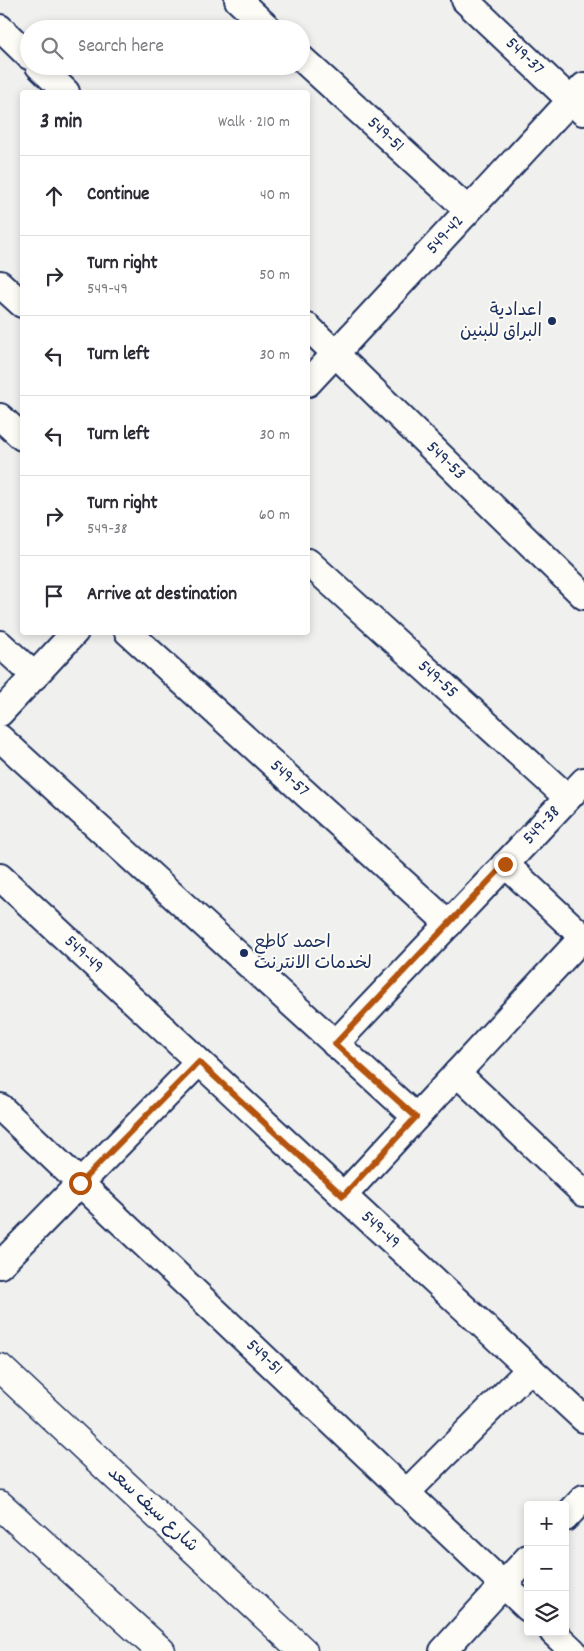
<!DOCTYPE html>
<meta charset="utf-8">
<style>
:root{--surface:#fff;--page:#f7f7f7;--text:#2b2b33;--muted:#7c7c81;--line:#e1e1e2}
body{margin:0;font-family:Dekko,"Playpen Sans Arabic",sans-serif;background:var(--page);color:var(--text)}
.controls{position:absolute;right:15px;bottom:15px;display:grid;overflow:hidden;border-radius:5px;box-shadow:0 2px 8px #0003}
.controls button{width:45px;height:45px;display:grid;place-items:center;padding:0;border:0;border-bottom:1px solid var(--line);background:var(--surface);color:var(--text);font:25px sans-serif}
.stop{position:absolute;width:15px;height:15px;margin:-11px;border:4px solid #b45309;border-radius:50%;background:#fff}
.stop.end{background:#b45309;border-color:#fff;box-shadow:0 1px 5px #0008}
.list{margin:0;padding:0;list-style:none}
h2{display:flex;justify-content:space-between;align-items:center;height:65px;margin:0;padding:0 20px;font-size:21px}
h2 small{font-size:16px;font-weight:400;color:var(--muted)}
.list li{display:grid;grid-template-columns:32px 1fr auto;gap:15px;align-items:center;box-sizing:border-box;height:80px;padding:0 20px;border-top:1px solid var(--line)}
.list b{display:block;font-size:19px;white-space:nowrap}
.list p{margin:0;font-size:16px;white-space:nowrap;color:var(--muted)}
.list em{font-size:16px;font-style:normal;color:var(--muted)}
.icon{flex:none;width:28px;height:28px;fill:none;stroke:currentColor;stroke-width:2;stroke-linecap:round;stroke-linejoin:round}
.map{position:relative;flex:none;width:584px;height:1651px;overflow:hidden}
.search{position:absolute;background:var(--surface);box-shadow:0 2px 8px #0003;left:20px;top:20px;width:290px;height:55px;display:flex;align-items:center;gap:12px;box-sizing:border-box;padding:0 18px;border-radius:28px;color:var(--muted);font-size:19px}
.panel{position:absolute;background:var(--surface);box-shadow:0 2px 8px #0003;left:20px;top:90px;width:290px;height:545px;border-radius:5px}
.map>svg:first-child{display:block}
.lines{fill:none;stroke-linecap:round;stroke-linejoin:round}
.street-casing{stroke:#1b2f5e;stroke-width:30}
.secondary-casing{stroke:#1b2f5e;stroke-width:31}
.street{stroke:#fdfcf7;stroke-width:26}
.secondary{stroke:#fdfcf7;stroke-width:28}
.route{stroke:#b45309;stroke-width:6}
.poi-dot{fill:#1b2f5e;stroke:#fdfcf7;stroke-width:2}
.labels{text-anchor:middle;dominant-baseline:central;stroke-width:4;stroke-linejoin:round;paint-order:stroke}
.street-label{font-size:18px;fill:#1b2f5e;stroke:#fdfcf7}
.poi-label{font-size:18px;fill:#1b2f5e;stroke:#fdfcf7;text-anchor:end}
</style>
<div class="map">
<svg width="584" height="1651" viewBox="0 0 584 1651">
<rect width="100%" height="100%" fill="#f0f0ee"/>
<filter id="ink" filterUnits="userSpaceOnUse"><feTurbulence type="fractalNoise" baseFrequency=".02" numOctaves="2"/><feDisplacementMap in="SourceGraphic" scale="10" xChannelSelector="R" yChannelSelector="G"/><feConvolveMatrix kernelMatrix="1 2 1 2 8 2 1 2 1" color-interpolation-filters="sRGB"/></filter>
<g filter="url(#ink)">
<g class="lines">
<defs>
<g id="street">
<polyline points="238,0 269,29"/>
<path id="s1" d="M465,0L583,112"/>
<polyline points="0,28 29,56"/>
<path id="s2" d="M301,58L468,210"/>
<polyline points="39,66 66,92"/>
<polyline points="0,284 22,304"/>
<path id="s3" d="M308,327L584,596"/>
<path id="s4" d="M308,383L584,86"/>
<polyline points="0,417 22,437"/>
<path id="s5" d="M308,562L568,798"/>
<path id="s6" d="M128,632L449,924"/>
<polyline points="0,644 35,676"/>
<polyline points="0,713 75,632"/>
<polyline points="0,738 416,1117"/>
<polyline points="505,864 584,938"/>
<path id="s7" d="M0,877L584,1419"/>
<path id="s8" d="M335,1044L584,781"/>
<polyline points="457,1073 584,1193"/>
<path id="s9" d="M0,1107L528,1608"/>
<polyline points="343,1196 583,937"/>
<polyline points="0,1265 199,1062"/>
<polyline points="406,1493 530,1369"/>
<polyline points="565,1518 584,1498"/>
<polyline points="553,1632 573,1651"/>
<polyline points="443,1651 528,1558"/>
</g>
<g id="secondary">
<polyline points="0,1368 303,1651"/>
<polyline points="0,1505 161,1651"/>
</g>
</defs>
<!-- street casing -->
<use href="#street" class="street-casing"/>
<!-- secondary casing -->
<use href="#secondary" class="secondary-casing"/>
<!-- street -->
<use href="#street" class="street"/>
<!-- secondary -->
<use href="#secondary" class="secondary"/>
</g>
</g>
<g class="lines" filter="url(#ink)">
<!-- route -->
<polyline class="route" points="80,1183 199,1062 343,1196 416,1117 335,1044 505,864"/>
</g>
<!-- markers -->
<g class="poi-dot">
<circle cx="552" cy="321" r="5"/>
<circle cx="244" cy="953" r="5"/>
</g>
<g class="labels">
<!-- street labels -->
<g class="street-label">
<text stroke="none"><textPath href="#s1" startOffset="82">549-37</textPath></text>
<text stroke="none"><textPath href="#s2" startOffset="114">549-51</textPath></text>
<text stroke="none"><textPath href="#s4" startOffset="202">549-42</textPath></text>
<text stroke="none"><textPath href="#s3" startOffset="192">549-53</textPath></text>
<text stroke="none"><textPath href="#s5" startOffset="175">549-55</textPath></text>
<text stroke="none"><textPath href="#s6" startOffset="218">549-57</textPath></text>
<text stroke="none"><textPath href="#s8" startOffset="301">549-38</textPath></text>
<text stroke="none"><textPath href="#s7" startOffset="114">549-49</textPath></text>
<text stroke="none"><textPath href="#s7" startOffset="519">549-49</textPath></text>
<text stroke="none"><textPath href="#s9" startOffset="364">549-51</textPath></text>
<text transform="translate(152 1510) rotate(43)">شارع سيف سعد</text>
</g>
<!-- poi labels -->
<g class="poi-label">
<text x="542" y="311">اعدادية<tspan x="542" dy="21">البراق للبنين</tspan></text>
<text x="254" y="943" text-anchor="start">احمد كاطع<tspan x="254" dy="21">لخدمات الانترنت</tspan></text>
</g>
</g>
</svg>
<div class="controls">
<button>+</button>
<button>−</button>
<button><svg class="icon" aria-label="layers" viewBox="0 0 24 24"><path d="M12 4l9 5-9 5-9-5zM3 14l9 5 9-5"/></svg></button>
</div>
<div class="stop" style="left:80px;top:1183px"></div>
<div class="stop end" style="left:505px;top:864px"></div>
<div class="search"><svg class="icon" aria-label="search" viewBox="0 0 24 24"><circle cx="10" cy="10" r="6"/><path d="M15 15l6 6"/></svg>Search here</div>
<section class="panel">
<h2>3 min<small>Walk · 210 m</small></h2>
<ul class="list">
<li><svg class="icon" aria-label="ahead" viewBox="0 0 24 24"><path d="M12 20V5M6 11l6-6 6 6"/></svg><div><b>Continue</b></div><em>40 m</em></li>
<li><svg class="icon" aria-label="right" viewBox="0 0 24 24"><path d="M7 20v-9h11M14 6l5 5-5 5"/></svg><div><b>Turn right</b><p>549-49</p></div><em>50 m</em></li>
<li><svg class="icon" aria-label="left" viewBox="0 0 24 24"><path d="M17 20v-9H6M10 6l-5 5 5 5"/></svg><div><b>Turn left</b></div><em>30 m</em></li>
<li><svg class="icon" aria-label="left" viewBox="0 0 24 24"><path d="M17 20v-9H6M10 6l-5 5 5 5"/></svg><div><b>Turn left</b></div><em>30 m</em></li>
<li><svg class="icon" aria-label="right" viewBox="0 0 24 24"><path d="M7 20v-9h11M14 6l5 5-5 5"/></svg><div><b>Turn right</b><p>549-38</p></div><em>60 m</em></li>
<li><svg class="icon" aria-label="arrive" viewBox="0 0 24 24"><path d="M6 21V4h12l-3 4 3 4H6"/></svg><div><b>Arrive at destination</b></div></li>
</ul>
</section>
</div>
